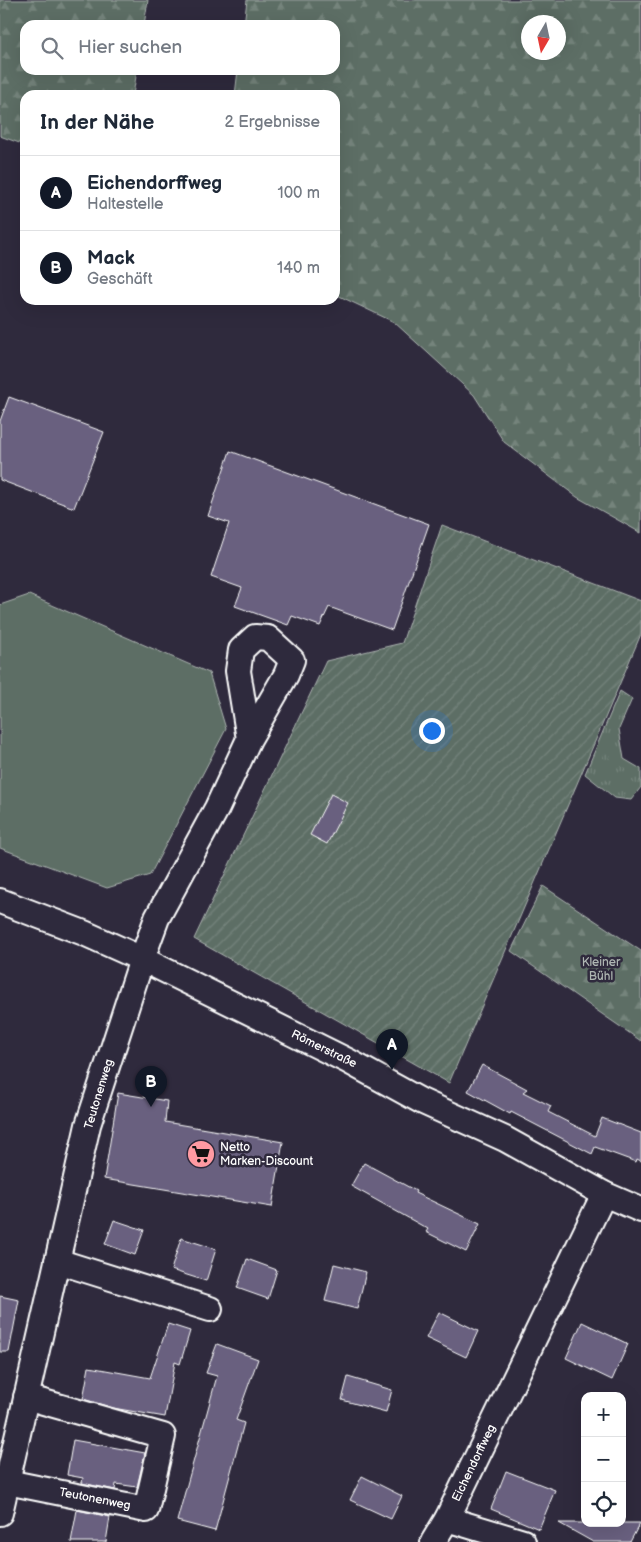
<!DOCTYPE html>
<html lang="de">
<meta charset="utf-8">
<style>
:root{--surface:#fff;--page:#f2f2f3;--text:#1f2937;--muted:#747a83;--line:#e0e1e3;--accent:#111827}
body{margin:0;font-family:"Balsamiq Sans",sans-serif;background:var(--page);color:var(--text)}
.controls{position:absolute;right:15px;bottom:15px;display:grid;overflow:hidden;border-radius:10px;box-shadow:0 5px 20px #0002}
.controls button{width:45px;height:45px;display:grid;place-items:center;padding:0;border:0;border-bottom:1px solid var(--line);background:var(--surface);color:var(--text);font:25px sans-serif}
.compass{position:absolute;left:521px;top:15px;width:45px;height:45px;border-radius:50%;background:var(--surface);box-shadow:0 5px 20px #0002;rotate:189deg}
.you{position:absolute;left:431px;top:730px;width:18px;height:18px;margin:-12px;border:4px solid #fff;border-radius:50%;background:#1a73e8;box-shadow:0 0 0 8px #1a73e833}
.badge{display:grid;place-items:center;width:32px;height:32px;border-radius:50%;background:var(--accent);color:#fff;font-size:16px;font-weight:700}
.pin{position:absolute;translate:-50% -41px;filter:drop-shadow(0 1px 2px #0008)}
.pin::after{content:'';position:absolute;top:26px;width:18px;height:15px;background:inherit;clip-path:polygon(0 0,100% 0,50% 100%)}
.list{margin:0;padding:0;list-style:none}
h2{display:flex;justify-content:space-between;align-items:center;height:65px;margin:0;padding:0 20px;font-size:21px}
h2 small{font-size:16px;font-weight:400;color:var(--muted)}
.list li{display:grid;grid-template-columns:32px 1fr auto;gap:15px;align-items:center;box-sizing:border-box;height:75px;padding:0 20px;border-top:1px solid var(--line)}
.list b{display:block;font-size:19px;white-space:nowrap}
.list p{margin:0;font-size:16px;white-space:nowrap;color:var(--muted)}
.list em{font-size:16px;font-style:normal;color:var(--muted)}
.icon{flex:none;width:28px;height:28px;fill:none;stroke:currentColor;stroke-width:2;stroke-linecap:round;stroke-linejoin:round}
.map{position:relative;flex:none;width:641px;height:1542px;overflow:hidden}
.search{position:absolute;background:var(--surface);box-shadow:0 5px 20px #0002;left:20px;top:20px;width:320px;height:55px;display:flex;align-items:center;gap:12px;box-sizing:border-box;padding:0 18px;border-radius:15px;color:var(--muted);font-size:19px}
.panel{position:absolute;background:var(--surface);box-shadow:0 5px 20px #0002;left:20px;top:90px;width:320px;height:215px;border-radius:15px}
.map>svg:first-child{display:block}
.grass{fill:url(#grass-tufts);stroke:#aeb6b2}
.forest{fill:url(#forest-firs);stroke:#aeb6b2;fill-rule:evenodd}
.garden{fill:url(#garden-furrows);stroke:#aeb6b2}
.pitch{fill:#5d6e65;stroke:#aeb6b2}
.building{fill:#69617f;stroke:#fff}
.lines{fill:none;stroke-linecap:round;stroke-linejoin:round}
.minor-casing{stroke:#fff;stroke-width:28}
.minor{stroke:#2f2a3d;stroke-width:24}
.labels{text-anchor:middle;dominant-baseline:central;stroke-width:5;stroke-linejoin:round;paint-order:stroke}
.park-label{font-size:12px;fill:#aeb6b2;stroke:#2f2a3d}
.street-label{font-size:12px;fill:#fff;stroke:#2f2a3d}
.poi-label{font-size:12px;fill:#fff;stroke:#2f2a3d;text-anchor:start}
</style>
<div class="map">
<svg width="641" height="1542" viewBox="0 0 641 1542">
<defs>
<pattern id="grass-tufts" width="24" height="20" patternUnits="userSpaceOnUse" patternTransform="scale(1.25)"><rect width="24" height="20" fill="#5d6e65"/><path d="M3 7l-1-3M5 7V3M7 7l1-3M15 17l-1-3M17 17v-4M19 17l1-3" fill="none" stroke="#75847c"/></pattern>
<pattern id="forest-firs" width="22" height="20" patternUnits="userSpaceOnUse" patternTransform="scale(1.25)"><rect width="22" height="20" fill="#5d6e65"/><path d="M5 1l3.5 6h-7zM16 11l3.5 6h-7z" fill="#75847c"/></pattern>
<pattern id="garden-furrows" width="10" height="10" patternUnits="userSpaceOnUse" patternTransform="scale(1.25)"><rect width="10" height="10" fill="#5d6e65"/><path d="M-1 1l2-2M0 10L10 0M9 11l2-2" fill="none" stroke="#75847c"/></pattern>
</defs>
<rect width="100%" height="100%" fill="#2f2a3d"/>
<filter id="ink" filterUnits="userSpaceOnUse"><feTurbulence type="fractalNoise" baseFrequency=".02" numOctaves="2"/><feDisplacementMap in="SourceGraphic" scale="10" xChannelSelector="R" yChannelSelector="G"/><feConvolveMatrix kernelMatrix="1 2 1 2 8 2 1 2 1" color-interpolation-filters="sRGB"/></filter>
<g filter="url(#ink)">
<!-- grass -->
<polygon class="grass" points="620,691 632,699 619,729 624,759 641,769 641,787 631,800 615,798 585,774"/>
<!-- forest -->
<g class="forest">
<polygon points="0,0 148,0 144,25 25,25 25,70 137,70 133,95 25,95 25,145 0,136"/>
<path d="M247,0H641V533L577,497L504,442L474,395L394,322L335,294V95H235L238,70H335V25H244ZM558,22V52H528V22Z"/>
<polygon points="543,886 641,951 641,1041 511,951"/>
</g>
<!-- garden -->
<polygon class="garden" points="442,525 641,601 641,634 449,1083 194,939 326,661 402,643"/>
<!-- pitch -->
<polygon class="pitch" points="29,595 209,673 226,729 150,875 107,888 0,848 0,605"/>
<!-- building -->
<g class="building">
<polygon points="9,397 104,432 74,508 0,480 0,421"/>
<polygon points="230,451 429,524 392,630 329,607 320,626 292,616 288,625 235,606 242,588 211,577 229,523 208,516"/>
<polygon points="331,794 348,803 327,844 310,835"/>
<polygon points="482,1065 527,1089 523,1092 551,1106 548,1112 595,1136 602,1118 641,1133 641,1161 637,1159 636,1162 595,1147 592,1154 511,1112 510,1114 468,1091"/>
<polygon points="118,1093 167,1101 165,1122 283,1142 272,1207 104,1179"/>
<polygon points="364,1163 416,1191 415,1193 480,1224 466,1252 426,1232 428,1229 351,1186"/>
<polygon points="114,1220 144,1230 135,1255 105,1244"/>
<polygon points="181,1238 216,1249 206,1281 171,1270"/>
<polygon points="247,1259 277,1270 268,1299 237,1288"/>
<polygon points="334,1264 366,1272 357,1309 325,1301"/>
<polygon points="0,1296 19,1300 9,1352 0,1352"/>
<polygon points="439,1312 478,1331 466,1357 426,1338"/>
<polygon points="582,1322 628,1344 612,1380 566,1358"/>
<polygon points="168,1324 190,1331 180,1364 175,1362 165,1417 113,1408 83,1399 89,1367 150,1378"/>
<polygon points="217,1344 258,1359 236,1420 244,1423 215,1531 177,1521 217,1376 206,1373"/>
<polygon points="348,1377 392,1390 386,1412 342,1400"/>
<polygon points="73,1440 145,1453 137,1487 116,1484 115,1490 82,1483 83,1478 67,1475"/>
<polygon points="506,1471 555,1490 539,1529 491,1509"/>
<polygon points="362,1476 402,1496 391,1519 350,1500"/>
<polygon points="77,1510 110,1517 106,1542 71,1542"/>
<polygon points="559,1523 640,1523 630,1542 593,1542"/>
</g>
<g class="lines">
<defs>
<g id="minor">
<polyline points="0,901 84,933 142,959 348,1061 421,1101 505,1139 604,1194 641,1210"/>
<polyline points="57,1261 210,1309"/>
<polyline points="7,1482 146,1510 163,1436 26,1397"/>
<polyline points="0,1513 88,1125 142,959 157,918 217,808 249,739 286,675 292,660 268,638 255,637 241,650 238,671 249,739"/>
<polyline points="447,1519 523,1542"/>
<polyline points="433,1542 447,1519 604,1194"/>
</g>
</defs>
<!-- minor casing -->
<use href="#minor" class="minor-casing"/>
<!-- minor -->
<use href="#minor" class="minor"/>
</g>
</g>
<!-- icons -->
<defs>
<symbol id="supermarket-disc" viewBox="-11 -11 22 22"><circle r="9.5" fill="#ff9aa2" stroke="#2f2a3d"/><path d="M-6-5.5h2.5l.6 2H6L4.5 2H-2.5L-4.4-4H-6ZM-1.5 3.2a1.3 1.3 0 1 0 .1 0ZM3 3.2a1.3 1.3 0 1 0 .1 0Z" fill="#111"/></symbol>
</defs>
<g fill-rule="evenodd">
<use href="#supermarket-disc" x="185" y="1138" width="32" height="32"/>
</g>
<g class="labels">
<!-- park labels -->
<g class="park-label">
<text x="601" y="962">Kleiner<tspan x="601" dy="14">Bühl</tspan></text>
</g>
<!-- street labels -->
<g class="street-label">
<text transform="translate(324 1049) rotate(26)">Römerstraße</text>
<text transform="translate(99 1094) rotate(-73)">Teutonenweg</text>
<text transform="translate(474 1463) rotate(-64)">Eichendorffweg</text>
<text transform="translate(95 1499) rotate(11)">Teutonenweg</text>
</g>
<!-- poi labels -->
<g class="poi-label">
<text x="220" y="1147">Netto<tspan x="220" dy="14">Marken-Discount</tspan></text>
</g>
</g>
</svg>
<div class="controls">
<button>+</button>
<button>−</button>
<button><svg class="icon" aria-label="locate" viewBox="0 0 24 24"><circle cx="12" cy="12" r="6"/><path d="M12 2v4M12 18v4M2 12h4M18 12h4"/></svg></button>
</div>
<svg class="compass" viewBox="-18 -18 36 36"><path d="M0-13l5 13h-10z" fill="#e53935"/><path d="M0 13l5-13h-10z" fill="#747a83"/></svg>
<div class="you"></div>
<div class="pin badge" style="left:392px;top:1070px">A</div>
<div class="pin badge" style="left:151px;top:1107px">B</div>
<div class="search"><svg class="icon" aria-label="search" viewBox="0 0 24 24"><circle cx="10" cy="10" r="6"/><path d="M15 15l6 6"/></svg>Hier suchen</div>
<section class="panel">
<h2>In der Nähe<small>2 Ergebnisse</small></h2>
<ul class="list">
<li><span class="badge">A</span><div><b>Eichendorffweg</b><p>Haltestelle</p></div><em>100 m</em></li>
<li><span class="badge">B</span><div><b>Mack</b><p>Geschäft</p></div><em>140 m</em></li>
</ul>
</section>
</div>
